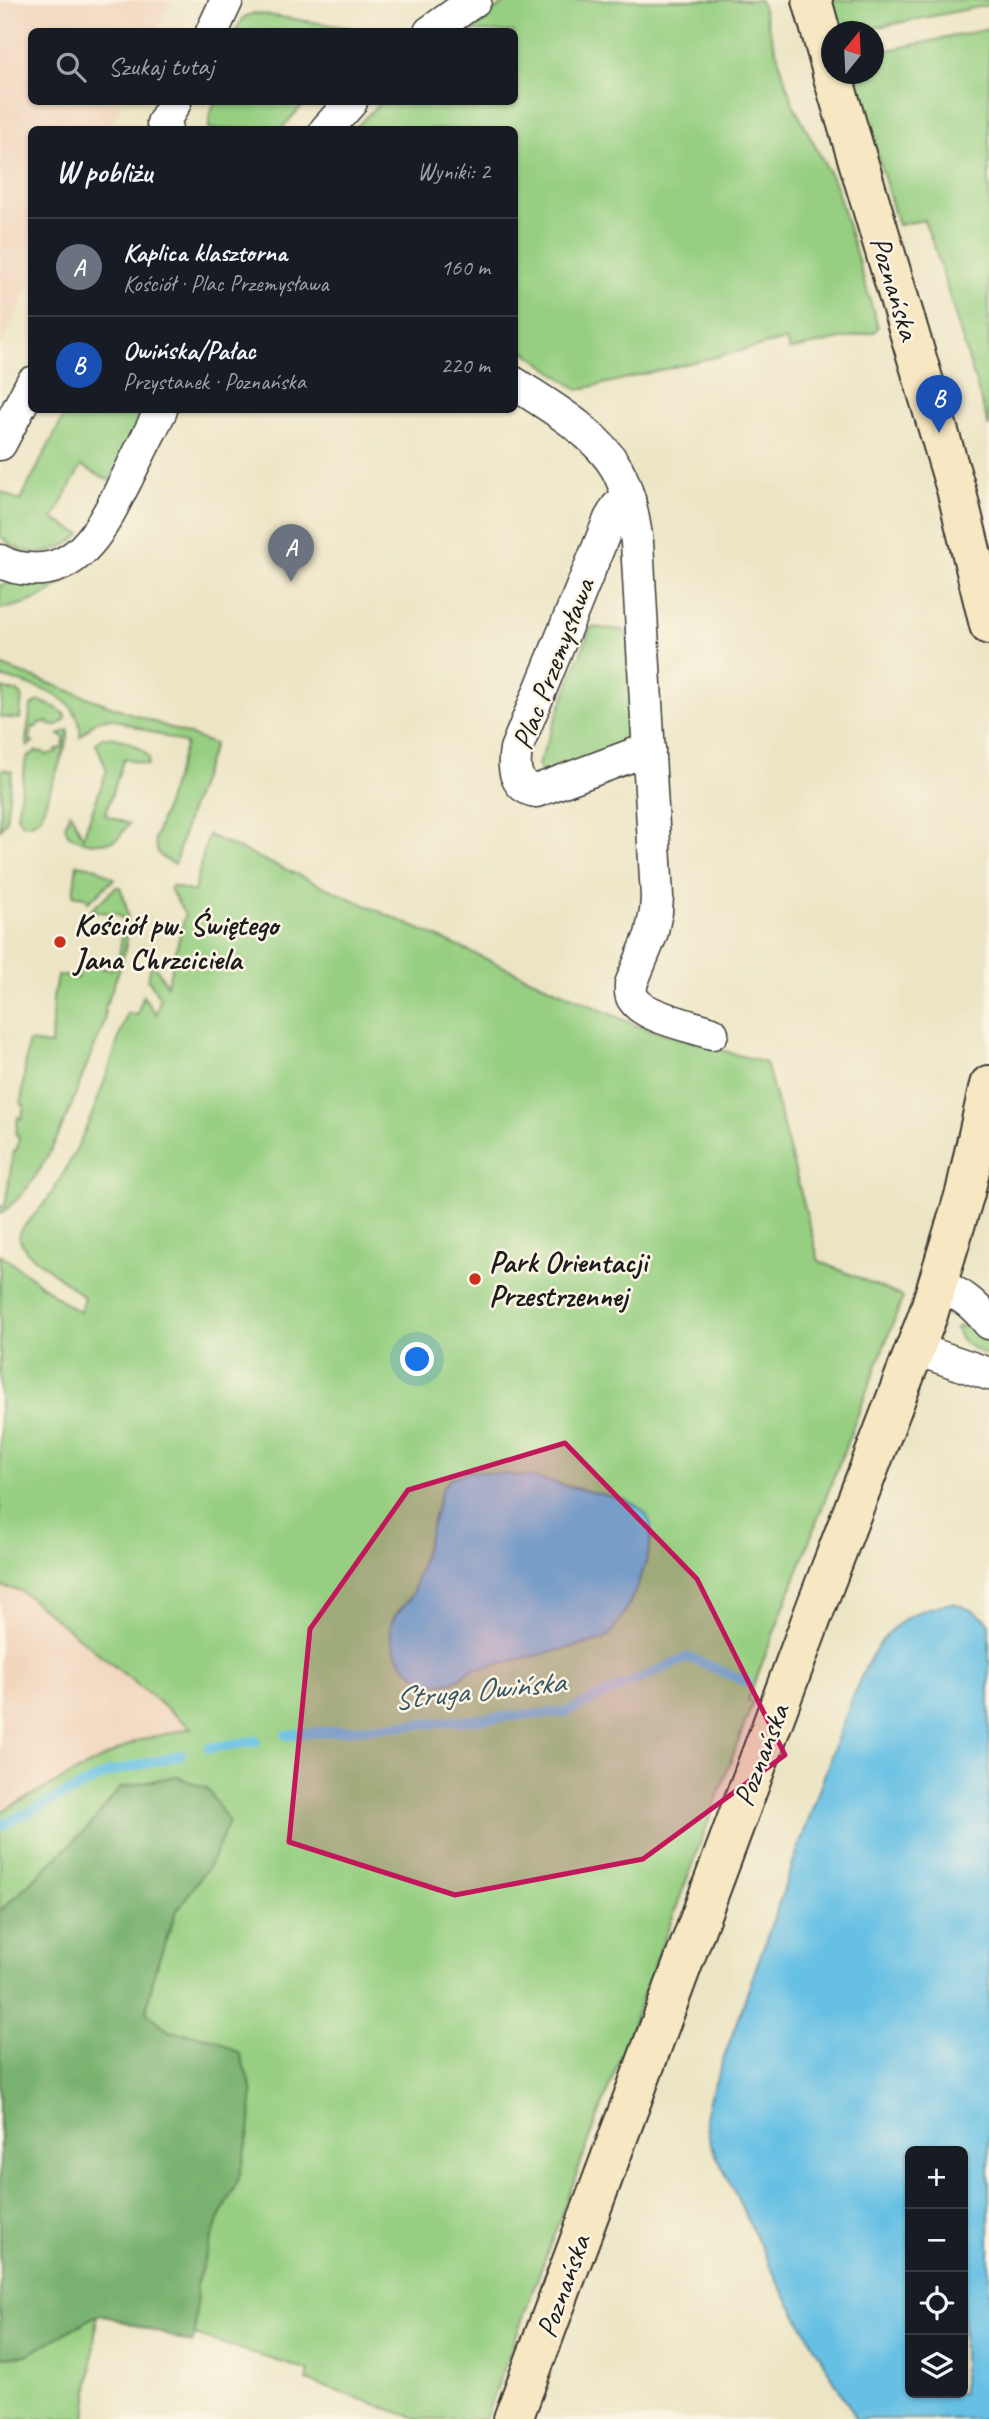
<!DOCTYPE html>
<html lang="pl">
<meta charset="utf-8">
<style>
:root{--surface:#171b24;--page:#20242c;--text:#f1f3f6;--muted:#9ea1a6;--line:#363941;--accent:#c8321e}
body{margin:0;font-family:Caveat,sans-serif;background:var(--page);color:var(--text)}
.controls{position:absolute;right:21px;bottom:21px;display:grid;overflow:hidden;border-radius:10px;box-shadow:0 2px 5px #0004}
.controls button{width:63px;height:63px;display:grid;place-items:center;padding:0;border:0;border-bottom:2px solid var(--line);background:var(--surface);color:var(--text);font:35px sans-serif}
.compass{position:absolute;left:821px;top:21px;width:63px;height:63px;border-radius:50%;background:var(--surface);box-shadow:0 2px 5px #0004;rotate:18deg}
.you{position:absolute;left:418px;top:1360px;width:24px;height:24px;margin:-18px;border:5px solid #fff;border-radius:50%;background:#1a73e8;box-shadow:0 0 0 10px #1a73e833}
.badge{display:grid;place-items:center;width:46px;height:46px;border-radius:50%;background:var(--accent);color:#fff;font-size:23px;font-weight:700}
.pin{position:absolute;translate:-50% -58px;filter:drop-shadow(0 2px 4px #0008)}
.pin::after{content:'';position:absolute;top:37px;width:24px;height:21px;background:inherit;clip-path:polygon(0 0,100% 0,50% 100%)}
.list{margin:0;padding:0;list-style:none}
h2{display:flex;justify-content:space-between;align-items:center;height:91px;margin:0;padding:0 28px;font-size:30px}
h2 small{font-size:23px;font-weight:400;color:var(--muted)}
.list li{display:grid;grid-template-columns:46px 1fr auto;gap:21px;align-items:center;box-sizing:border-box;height:98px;padding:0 28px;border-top:2px solid var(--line)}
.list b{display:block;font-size:26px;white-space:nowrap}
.list p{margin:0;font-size:23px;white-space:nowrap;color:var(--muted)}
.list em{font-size:23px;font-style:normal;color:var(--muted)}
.icon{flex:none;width:38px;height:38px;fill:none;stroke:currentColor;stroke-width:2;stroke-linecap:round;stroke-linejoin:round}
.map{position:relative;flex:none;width:989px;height:2419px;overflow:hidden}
.search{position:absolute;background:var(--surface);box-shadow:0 2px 5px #0004;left:28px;top:28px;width:490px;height:77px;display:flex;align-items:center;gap:18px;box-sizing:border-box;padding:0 24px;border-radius:10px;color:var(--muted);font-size:26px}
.panel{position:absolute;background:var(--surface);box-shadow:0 2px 5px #0004;left:28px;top:126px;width:490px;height:287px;border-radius:10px}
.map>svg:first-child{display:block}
.built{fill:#f1d5bd}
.green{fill:#97cf82;stroke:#5a764f;stroke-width:2}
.forest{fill:#79b270;stroke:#4a6746;stroke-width:2}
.water{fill:#66c0e4;stroke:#416e80;stroke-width:2;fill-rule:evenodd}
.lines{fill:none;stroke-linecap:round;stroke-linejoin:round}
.stream{stroke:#66c0e4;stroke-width:10}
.minor-casing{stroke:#3b3a35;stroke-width:35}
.secondary-casing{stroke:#3b3a35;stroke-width:42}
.minor{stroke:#fff;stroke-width:32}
.secondary{stroke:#f7e8c3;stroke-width:38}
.marked{fill:#c2185b;fill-opacity:0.2;stroke:#c2185b;stroke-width:5;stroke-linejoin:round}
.poi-dot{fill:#c8321e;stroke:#fcf5e5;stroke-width:2.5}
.labels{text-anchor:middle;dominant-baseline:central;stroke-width:5;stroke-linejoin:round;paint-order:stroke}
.street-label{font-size:30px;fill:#1c1c1c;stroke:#fcf5e5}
.poi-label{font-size:30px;font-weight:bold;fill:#1c1c1c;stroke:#fcf5e5;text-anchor:start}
.water-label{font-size:32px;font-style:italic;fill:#365562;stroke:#fcf5e5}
</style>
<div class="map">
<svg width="989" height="2419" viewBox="0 0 989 2419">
<rect width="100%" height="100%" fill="#fcf5e5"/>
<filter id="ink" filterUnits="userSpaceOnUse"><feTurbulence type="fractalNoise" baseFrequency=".0143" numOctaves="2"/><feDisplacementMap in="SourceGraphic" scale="14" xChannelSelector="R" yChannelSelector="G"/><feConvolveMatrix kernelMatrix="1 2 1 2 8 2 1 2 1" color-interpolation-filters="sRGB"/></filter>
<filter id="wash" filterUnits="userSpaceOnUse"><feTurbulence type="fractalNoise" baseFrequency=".00686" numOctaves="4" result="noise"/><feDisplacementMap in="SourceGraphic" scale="28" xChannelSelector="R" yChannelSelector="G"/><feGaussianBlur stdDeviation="1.57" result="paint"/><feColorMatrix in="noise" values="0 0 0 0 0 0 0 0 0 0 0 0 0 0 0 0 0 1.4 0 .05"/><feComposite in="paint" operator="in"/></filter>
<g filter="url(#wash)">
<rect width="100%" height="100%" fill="#ece5c5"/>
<!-- built -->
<g class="built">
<polygon points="0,0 171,0 156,31 32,32 32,102 122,102 109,129 32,130 31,285 0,348"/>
<polygon points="0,1586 21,1591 192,1728 136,1741 0,1812"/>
</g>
<!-- green -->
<g class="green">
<polygon points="509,0 760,0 793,104 835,184 878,327 874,332 789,350 786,340 578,390 515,344 514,130 354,129 381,102 514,102 514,32 466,31"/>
<polygon points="831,0 989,0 989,5 858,31 839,32"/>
<polygon points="254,13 372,31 235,31 244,17"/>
<polygon points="989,29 989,427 936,252 924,220 898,225 854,74 874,74 874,53"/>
<polygon points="215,102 306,102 281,129 209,129 209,117"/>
<path d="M67,410H149L110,481L81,466L53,519L81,534C56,556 23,562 0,535V491L20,501Z"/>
<path d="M77,571C54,592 32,605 0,609V585Z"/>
<polygon points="591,627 622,630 630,637 633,737 621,747 547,775 540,770 538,765"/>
<path d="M0,665L214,744L188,817L175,864C161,859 155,853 155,838L186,744L112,718L96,721L80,737C84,694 32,686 0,677Z"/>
<polygon points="0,688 18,692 22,695 20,719 0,717 3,691"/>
<polygon points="39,701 57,708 65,715 66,719 56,726 49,725 48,722 38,723 38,727 33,727 29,738 33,742 28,746 26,740 31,706"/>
<polygon points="68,730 68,739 41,816 31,824 21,823 17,816 26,758 36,751 43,752 45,755 57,752 56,749 62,748 65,738 59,735"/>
<path d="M103,737C118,737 141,744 149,758L148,765L124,758L105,815L129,824C125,828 122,834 118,838C106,847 79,843 68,834L65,826L70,812L83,837L107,770L96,743Z"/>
<polygon points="2,769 12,771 6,821 0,829"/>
<path d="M208,835L635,1025L766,1063L819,1261L903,1297L748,1700L753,1702L485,2419H419L307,2381L309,2371L195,2335L197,2282L215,2229L213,2038L169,2031L146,2011L155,1970L176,1912L212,1861L120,1788L91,1825L0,1911V1812L136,1741L191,1728L21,1591L0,1586V1254L69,1306L80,1312L84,1297L27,1252L20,1240L19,1232C28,1221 38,1212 47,1200C85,1144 107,1077 127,1013L137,1015L143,996L156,1014L160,999L148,978L152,961L167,985L185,915L170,889L172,886L194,892Z"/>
<polygon points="77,864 97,868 114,879 88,902 88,898 73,895"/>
<path d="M116,887H120C139,931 120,967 105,1008C107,1025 95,1044 89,1059C71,1108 44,1184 0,1214V1206H5L14,1150H17L19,1136L16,1135L18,1117L22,1118L24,1105L21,1104L28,1042L51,1045L53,1000L57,975L77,978L80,965L111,970L118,964L124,921L118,914L90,911Z"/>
<path d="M960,1326L973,1328L989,1344V1357C977,1350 958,1343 956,1328Z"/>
<polygon points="97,2315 86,2419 0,2419 0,2357 27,2355"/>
</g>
<!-- forest -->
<polygon class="forest" points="175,1776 207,1788 229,1822 212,1861 176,1912 155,1970 146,2011 169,2031 213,2038 240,2054 253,2093 249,2133 239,2178 215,2229 197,2282 195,2335 192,2343 109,2317 97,2315 27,2355 0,2357 0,1911 91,1825 120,1788"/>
<!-- water -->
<g class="water">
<path d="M471,1471L531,1477L624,1500C634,1504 644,1509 649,1520C661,1543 624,1625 604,1640L468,1671C437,1705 386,1663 391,1626C393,1613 406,1606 412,1595L442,1489L451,1478Z"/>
<path d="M953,1603C967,1608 980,1612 989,1624V2419H856L779,2284L710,2142L705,2118L709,2100L839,1734C855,1692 871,1633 916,1613C928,1607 940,1605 953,1603ZM910,2151H963V2393H910Z"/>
</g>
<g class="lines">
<!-- stream -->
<g class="stream">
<polyline points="286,1735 566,1712 688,1657 747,1682"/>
<polyline points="209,1748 256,1741"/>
<polyline points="0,1826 111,1772 181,1755"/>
</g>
</g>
</g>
<g filter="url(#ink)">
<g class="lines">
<defs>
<g id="minor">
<polyline points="212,32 227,0"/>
<polyline points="430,32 475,0"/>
<polyline points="166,130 163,123 175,102"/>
<polyline points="326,130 351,102"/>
<path d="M514,383C550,407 595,431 617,469C629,491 633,517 637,542L657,897L656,912L651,935L631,984C631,990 630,995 634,1000C645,1017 692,1026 712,1033"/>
<polyline points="0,444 32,383"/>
<path d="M629,499L617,507L610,519L516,749C513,767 514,787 536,791L649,749"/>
<path d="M0,561C13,569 27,570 42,569C88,565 108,514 127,478C138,455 150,432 161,410"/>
<path d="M938,1285C961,1294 974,1304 989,1323"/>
<polyline points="916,1349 989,1374"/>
</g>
<g id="secondary">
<polyline points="812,0 832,72"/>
<polyline points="832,74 956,489 989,625"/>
<polyline points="513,2419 817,1604 928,1315 965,1193 989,1085"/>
</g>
</defs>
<!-- minor casing -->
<use href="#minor" class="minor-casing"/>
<!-- secondary casing -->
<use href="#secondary" class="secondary-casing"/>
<!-- minor -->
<use href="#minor" class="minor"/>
<!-- secondary -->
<use href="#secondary" class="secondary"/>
</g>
</g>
<!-- marked area -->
<path class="marked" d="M565,1443L697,1579L785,1755L643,1859L455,1895L289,1842L310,1629L408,1490Z"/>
<!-- markers -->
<g class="poi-dot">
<circle cx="60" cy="942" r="7"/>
<circle cx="475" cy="1279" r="7"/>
</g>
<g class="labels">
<!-- street labels -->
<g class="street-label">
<text transform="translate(895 288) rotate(73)">Poznańska</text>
<text transform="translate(553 664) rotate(-69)">Plac Przemysława</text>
<text transform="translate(761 1755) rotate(-69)">Poznańska</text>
<text transform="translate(563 2286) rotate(-70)">Poznańska</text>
</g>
<!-- poi labels -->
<g class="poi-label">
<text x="74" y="925">Kościół pw. Świętego<tspan x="74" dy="34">Jana Chrzciciela</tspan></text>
<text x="489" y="1262">Park Orientacji<tspan x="489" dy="34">Przestrzennej</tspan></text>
</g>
<!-- water labels -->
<g class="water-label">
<text transform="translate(479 1690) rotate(-6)">Struga Owińska</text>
</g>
</g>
</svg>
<div class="controls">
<button>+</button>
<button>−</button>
<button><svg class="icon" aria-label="locate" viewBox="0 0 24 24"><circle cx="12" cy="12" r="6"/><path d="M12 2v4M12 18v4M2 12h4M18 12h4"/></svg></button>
<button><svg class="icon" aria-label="layers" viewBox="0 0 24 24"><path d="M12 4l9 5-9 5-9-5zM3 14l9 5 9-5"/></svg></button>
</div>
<svg class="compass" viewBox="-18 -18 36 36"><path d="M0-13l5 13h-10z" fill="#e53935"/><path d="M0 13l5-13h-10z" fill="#9ea1a6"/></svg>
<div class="you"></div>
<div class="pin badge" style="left:291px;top:582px;background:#6b7280">A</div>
<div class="pin badge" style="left:939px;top:433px;background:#1a4fb4">B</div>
<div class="search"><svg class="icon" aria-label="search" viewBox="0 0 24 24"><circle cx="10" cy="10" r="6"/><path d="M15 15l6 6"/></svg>Szukaj tutaj</div>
<section class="panel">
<h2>W pobliżu<small>Wyniki: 2</small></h2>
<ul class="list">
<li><span class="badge" style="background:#6b7280">A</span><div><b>Kaplica klasztorna</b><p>Kościół · Plac Przemysława</p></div><em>160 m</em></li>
<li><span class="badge" style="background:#1a4fb4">B</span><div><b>Owińska/Pałac</b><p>Przystanek · Poznańska</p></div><em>220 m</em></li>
</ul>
</section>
</div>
